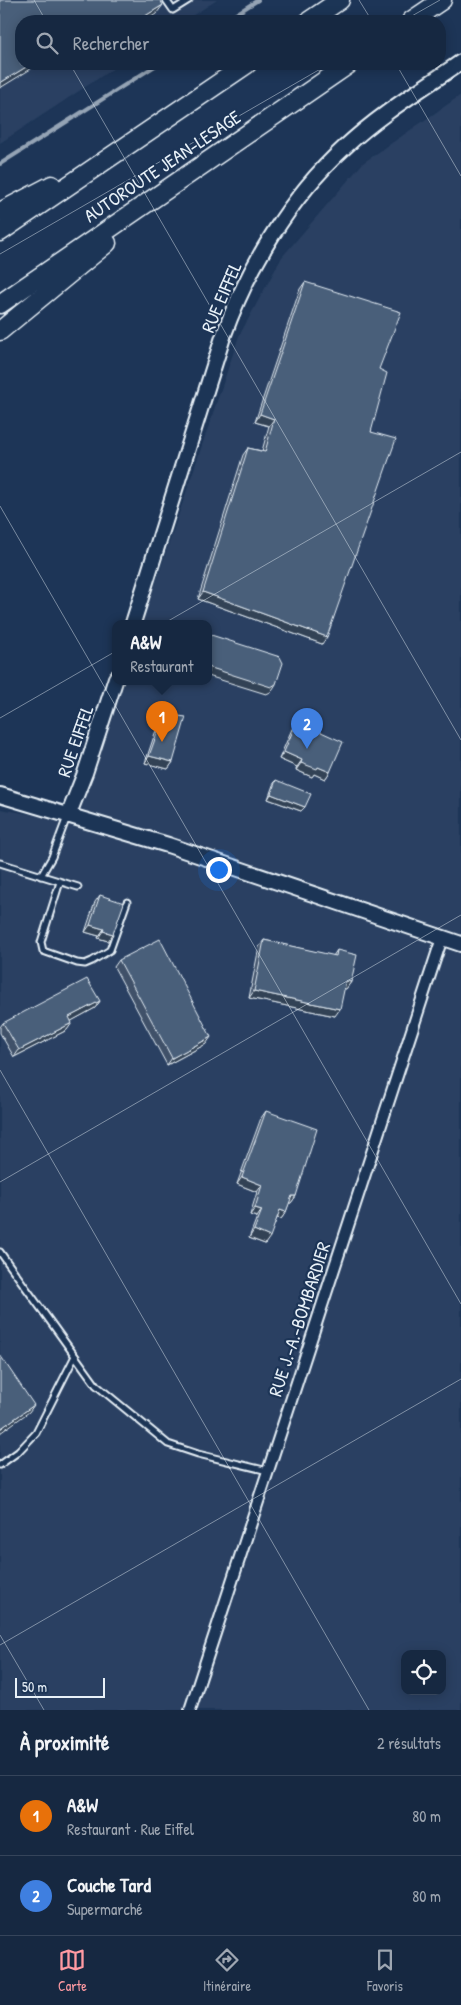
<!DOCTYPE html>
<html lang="fr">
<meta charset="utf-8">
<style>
:root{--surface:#162841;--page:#1f3048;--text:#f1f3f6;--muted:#9ea6b1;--line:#35445a;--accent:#ff9aa2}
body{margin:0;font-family:"Patrick Hand",sans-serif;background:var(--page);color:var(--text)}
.controls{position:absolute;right:15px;bottom:15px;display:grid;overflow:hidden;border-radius:10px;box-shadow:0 2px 12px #0003}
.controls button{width:45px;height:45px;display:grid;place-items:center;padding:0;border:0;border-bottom:1px solid var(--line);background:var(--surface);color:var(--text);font:25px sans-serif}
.scale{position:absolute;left:15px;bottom:12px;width:90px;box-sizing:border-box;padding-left:5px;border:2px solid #e8f1f8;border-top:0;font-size:14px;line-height:18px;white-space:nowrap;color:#e8f1f8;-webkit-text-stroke:4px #1d3557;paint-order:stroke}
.you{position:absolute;left:218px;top:869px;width:18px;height:18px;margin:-12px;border:4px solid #fff;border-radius:50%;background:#1a73e8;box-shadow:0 0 0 8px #1a73e833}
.badge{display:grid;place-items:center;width:32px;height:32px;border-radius:50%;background:var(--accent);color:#fff;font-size:16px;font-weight:700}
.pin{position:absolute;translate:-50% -41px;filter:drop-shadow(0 1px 2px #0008)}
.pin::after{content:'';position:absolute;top:26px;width:18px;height:15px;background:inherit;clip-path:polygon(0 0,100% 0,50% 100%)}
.popup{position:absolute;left:112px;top:620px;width:100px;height:65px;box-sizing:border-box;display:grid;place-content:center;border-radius:10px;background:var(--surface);filter:drop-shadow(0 1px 4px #0005);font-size:16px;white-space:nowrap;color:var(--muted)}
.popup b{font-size:19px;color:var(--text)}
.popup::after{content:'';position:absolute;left:50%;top:100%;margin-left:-10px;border:10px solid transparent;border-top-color:var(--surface)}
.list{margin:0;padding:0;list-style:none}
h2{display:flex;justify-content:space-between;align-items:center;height:65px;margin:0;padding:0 20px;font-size:21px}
h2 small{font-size:16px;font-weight:400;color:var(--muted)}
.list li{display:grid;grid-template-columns:32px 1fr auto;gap:15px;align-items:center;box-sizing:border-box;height:80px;padding:0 20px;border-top:1px solid var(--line)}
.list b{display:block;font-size:19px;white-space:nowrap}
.list p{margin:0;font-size:16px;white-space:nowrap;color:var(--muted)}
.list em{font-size:16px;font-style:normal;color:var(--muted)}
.icon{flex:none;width:28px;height:28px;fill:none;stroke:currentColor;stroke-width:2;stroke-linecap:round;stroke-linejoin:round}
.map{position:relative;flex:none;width:461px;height:1710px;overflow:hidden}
.search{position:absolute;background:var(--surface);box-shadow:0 2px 12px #0003;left:15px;right:15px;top:15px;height:55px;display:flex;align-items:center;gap:12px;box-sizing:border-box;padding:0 18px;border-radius:20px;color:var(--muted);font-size:19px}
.sheet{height:225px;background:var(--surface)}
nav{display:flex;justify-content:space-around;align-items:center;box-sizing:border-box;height:70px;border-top:1px solid var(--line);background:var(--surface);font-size:14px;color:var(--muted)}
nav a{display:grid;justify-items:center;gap:2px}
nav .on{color:var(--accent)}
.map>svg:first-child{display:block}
.built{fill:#2a4162;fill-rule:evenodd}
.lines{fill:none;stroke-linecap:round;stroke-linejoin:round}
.stream{stroke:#95a4b5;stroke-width:4}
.lane-casing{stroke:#e8f1f8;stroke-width:9}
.street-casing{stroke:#e8f1f8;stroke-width:14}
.secondary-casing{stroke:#e8f1f8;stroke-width:18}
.highway-casing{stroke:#e8f1f8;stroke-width:21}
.lane{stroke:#1d3557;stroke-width:5}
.street{stroke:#1d3557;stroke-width:10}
.secondary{stroke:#1d3557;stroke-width:14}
.highway{stroke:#1d3557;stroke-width:18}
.wall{fill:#3f5169;stroke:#e8f1f8}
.shaded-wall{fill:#334255;stroke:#e8f1f8}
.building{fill:#495e7a;stroke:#e8f1f8}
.ticks{fill:none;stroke:#e8f1f8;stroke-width:1;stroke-opacity:0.45}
.labels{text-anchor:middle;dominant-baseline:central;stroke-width:4.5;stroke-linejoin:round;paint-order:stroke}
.street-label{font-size:19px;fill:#e8f1f8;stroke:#1d3557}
</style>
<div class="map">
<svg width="461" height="1710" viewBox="0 0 461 1710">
<rect width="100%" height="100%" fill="#1d3557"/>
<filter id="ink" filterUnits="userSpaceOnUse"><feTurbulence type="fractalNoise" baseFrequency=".02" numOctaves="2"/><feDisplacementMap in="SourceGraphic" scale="10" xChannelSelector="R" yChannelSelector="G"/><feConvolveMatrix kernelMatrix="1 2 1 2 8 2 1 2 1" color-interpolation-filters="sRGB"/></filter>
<g filter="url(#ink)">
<!-- built -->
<g class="built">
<polygon points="0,0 217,0 184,21 21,21 21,64 120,64 0,143"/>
<path d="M461,95V1710H0V809L75,822L122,681H208V623H142L239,336L282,257L363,163ZM405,1654H442V1691H405Z"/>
</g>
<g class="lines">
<!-- stream -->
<g class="stream">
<polyline points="225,21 258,0"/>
<polyline points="0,164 158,64"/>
</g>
<defs>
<g id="lane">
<polyline points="166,0 173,10 189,0"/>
<polyline points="0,863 78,887"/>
<polyline points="41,876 52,857 67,817"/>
<polyline points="60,882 41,942 43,951 77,963 85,964 92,961 110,950 127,902"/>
<polyline points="0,1252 96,1385 168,1444 198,1454 268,1471"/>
<polyline points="0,1465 18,1452 36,1433 75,1356"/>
</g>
<polyline id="street" points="190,1710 442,938"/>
<g id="secondary">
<path d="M133,623L223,337C248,267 289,198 345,147C380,114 422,89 461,62"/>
<polyline points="0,795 168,845 461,944"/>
<polyline points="68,816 85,773 116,678"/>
</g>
<g id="highway">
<polyline points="309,21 340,0"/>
<polyline points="411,21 442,0"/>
<polyline points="0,212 52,185"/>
<polyline points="0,232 247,64"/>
<polyline points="0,304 349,64"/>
<polyline points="0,331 107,243"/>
</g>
</defs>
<!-- lane casing -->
<use href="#lane" class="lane-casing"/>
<!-- street casing -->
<use href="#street" class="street-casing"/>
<!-- secondary casing -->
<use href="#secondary" class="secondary-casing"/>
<!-- highway casing -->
<use href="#highway" class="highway-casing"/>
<!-- lane -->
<use href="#lane" class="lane"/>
<!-- street -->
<use href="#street" class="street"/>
<!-- secondary -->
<use href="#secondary" class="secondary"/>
<!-- highway -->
<use href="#highway" class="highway"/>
</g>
<!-- wall -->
<g class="wall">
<polygon points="305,282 379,369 371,432 322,644 198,599 243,455 248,448 262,451 269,426 255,422 300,289"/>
<polygon points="164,714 173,762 168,769 145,763 159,721"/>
<polygon points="297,721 330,772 325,779 314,774 312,777 296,770 297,767 279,759 292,729"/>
<polygon points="276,780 305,807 301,811 268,799 273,785"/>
<polygon points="100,895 113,934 108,941 98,938 99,936 85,932 95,902"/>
<polygon points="264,940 333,956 337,950 351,982 346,989 344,988 335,1016 249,998 259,947"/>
<polygon points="119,960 206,1044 167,1065 114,967"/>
<polygon points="100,1001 95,1008 71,1021 67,1030 14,1057 0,1033 0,1027 3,1023"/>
<polygon points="266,1111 296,1196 291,1203 289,1203 286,1212 281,1219 277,1218 265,1244 249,1238 257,1217 250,1215 257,1192 237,1184 261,1118"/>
</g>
<!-- shaded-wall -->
<g class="shaded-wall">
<polygon points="163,5 156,14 145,21 137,21"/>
<polygon points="31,64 39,64 0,88 0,83"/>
<polygon points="260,414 274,419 269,426 255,422"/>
<polygon points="203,592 327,637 322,644 198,599"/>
<polygon points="208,667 276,684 271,692 266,694 208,676"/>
<polygon points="284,752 302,760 297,767 279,759"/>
<polygon points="149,756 173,762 168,769 145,763"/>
<polygon points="301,763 318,767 330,772 325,779 314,774 312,777 296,770"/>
<polygon points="271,794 305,807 301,811 268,799"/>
<polygon points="90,925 104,929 99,936 85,932"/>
<polygon points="103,931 113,934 108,941 98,938"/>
<polygon points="346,981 351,982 346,989 341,988"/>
<polygon points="254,991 340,1009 335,1016 249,998"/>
<polygon points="100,1001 95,1008 64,1025 69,1017"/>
<polygon points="72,1023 67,1030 14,1057 19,1050"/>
<polygon points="211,1037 206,1044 167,1065 172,1058"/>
<polygon points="242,1177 262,1185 257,1192 237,1184"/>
<polygon points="292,1196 296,1196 291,1203 287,1203"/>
<polygon points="255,1208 262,1210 257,1217 250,1215"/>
<polygon points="280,1210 286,1212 281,1219 275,1217"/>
<polygon points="254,1230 270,1237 265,1244 249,1238"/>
<polygon points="34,1405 29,1412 0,1433 0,1429"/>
</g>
<!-- building -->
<g class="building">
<polygon points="0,0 160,0 163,5 137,21 21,21 21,64 31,64 0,83"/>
<polygon points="305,282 401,312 379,369 387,373 371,432 396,439 327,637 203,592 248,448 265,452 274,419 260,414"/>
<polygon points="208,634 280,657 283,663 276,684 271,687 208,667"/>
<polygon points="164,714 186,717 173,762 149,756"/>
<polygon points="297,721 343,742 330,772 318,767 317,769 301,763 302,760 284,752"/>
<polygon points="276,780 311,794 305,807 271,794"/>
<polygon points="100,895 124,903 113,934 103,931 104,929 90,925"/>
<polygon points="160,939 211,1037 172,1058 119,960"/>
<polygon points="264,940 336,956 337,950 357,955 351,982 346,981 340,1009 254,991"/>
<polygon points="87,979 100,1001 69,1017 72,1023 19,1050 3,1023"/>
<polygon points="266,1111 317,1129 296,1196 292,1196 286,1212 280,1210 270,1237 254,1230 262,1210 255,1208 262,1185 242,1177"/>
<polygon points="0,1355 34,1405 0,1429"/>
</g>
</g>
<!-- ticks -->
<path class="ticks" d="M34,0L46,21M359,0L372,21M403,21L440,0M70,64L461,740M396,64L461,176M0,254L329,64M0,506L461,1304M0,718L461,452M0,1070L369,1710M0,1182L461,915M0,1635L44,1710M0,1645L461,1379"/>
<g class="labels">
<!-- street labels -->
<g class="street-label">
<text transform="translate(162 166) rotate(-34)">AUTOROUTE JEAN-LESAGE</text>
<text transform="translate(221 297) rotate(-67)">RUE EIFFEL</text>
<text transform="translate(75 741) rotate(-71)">RUE EIFFEL</text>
<text transform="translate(299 1319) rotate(-72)">RUE J.-A.-BOMBARDIER</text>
</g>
</g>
</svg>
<div class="controls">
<button><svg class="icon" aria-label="locate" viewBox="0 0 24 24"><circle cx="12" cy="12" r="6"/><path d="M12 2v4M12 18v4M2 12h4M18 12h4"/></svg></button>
</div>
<div class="scale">50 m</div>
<div class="you"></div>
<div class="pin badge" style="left:162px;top:742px;background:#e8710a">1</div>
<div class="popup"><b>A&amp;W</b>Restaurant</div>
<div class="pin badge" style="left:307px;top:749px;background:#3f7fe0">2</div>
<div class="search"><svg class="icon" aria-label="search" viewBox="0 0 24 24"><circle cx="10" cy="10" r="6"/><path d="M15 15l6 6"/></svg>Rechercher</div>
</div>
<section class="sheet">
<h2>À proximité<small>2 résultats</small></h2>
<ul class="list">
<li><span class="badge" style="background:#e8710a">1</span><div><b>A&amp;W</b><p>Restaurant · Rue Eiffel</p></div><em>80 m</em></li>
<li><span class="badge" style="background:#3f7fe0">2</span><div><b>Couche Tard</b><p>Supermarché</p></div><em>80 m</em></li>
</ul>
</section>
<nav>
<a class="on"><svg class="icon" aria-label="map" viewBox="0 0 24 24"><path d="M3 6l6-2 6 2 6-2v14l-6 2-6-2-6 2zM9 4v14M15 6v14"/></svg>Carte</a>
<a><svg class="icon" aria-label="directions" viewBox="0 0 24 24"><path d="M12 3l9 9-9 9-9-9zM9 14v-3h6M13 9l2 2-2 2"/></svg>Itinéraire</a>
<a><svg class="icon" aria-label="saved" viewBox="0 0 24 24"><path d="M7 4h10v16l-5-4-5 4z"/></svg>Favoris</a>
</nav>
